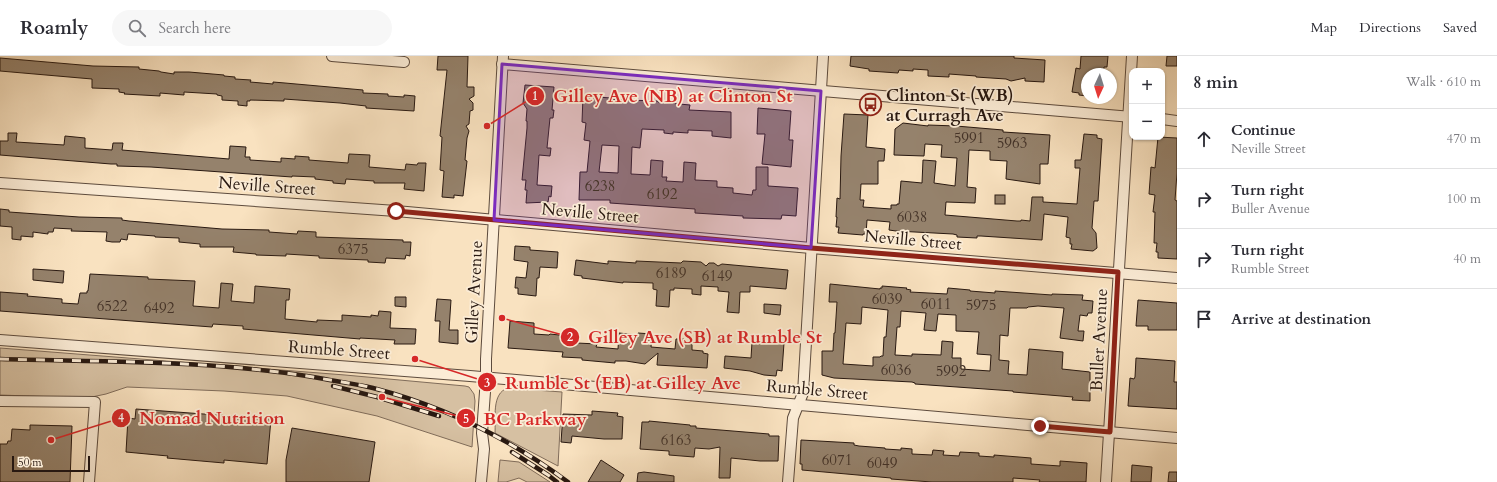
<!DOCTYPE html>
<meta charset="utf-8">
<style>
:root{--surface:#fff;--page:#f7f7f7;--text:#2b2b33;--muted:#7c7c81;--line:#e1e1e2}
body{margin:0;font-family:Cardo,serif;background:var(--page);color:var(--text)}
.controls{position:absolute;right:12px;top:12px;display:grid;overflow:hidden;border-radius:8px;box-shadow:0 1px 3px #0004}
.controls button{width:36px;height:36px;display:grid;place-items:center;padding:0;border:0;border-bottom:1px solid var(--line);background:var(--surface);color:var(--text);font:20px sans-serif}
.compass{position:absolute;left:1081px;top:12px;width:36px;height:36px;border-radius:50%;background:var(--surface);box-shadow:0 1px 3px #0004;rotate:184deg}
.scale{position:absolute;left:12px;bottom:10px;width:78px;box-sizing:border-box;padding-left:4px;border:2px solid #291911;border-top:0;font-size:11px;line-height:14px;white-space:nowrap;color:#291911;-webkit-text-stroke:3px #fbecd6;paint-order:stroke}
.stop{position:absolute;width:12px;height:12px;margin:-9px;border:3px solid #8f2418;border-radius:50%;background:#fff}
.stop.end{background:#8f2418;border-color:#fff;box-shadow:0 1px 4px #0008}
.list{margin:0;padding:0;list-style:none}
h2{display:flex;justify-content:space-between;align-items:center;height:52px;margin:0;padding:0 16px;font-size:17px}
h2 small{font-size:13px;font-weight:400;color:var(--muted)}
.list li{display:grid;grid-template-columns:26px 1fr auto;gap:12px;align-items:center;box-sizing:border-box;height:60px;padding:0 16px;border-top:1px solid var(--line)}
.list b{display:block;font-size:15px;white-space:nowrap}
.list p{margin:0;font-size:13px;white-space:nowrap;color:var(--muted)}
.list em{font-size:13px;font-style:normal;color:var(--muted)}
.icon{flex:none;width:22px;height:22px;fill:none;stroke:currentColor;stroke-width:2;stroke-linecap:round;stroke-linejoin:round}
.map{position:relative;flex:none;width:1177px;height:426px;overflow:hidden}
header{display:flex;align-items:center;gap:24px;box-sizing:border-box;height:56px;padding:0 20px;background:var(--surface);border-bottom:1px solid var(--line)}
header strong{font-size:19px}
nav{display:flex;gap:22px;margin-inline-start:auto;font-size:14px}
.search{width:280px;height:36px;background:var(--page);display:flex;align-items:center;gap:10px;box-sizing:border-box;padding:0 14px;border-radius:22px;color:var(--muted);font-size:15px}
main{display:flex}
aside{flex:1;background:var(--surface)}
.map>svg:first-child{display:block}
.green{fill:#d6c0a2;stroke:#806c5a}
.building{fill:#95826c;stroke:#291911;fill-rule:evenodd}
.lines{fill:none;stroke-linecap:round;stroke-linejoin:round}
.minor-casing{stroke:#5d4b3d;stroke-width:12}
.minor{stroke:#fbecd6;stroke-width:10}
.rail-casing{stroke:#291911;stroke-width:4.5}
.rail{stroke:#fbecd6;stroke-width:3;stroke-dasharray:9;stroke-linecap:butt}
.route{stroke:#8f2418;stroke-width:5}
.marked{fill:#7b2cbf;fill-opacity:0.2;stroke:#7b2cbf;stroke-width:3;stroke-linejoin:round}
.labels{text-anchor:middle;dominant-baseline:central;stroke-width:3.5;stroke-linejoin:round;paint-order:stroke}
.number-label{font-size:15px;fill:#443328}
.poi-label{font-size:17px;font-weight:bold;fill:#291911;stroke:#fbecd6;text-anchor:start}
.street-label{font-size:17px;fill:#291911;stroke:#fbecd6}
.leader{fill:none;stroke:#d62828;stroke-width:1.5}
.callout-dot{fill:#d62828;stroke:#fbecd6;stroke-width:1.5}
.mark-label{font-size:12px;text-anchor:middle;font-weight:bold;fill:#fff}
.callout-label{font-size:18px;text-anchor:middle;font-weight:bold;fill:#d62828;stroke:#fbecd6;stroke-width:3.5;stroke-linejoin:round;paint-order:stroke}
</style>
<header>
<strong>Roamly</strong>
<div class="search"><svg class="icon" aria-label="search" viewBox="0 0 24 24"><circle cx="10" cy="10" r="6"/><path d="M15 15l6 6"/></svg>Search here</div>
<nav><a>Map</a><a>Directions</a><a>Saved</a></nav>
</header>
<main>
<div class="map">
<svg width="1177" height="426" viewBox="0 0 1177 426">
<rect width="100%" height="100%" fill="#f9e2c0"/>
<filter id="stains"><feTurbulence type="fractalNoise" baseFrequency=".005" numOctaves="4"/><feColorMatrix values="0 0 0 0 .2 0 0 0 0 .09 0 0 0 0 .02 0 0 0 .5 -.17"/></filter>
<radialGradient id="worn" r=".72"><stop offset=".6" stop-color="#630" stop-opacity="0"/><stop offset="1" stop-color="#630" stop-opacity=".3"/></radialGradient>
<!-- green -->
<g class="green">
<polygon points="0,292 345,319 465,330 469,331 474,338 475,345 472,391 377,360 287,340 224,335 127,331 106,338 87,342 0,339"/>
<path d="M508,332L562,336L558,410L495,377C496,363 491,337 508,332Z"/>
<polygon points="500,404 519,406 550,426 527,426 519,422 506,426 498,426"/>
</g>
<!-- building -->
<g class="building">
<polygon points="438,0 468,0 467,31 474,31 474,40 469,43 473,47 473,54 470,55 469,68 466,70 469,75 467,82 465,104 467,105 463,140 454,139 454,142 442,141 444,115 440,114 442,81 440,80 447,14 437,14"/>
<polygon points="851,0 1014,0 1014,2 1045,4 1044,26 1025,25 1025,22 1011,25 1006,23 976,21 976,20 949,18 949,21 928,20 928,14 913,13 913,15 899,14 898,17 869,15 869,13 850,10"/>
<polygon points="1081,0 1108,0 1107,11 1104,11 1103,18 1087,18 1087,40 1079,39 1079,37 1072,36 1076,12 1080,13"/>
<polygon points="1167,0 1177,0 1177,10 1166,10"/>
<polygon points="0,2 93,10 139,11 139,13 159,15 161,16 174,18 174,16 189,16 224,19 224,20 235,21 235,23 251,24 250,26 273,28 273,26 285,27 363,34 363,37 388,38 388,40 404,41 404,39 415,40 414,55 366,52 366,50 340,47 284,43 284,45 250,44 250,45 247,45 247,50 238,49 238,45 222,44 222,40 217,39 217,38 184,36 184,39 160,37 160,40 124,38 125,37 119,36 119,33 92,32 92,23 0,15"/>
<polygon points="525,29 554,31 552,54 554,54 553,62 550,62 547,92 551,92 550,100 539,99 537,129 552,130 551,141 549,140 548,146 526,147 527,134 525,134 526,124 522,124 527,72 527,65 526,65 527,53 523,47"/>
<path d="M583,40L611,42V43L627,44L658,45V46L690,49L689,54L731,56V82L712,80V75L688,74V77L673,76V78L664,77V74L642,73L640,92L632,91L631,118L650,119L651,104L663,105L662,121H667L666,125L683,126L684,106L696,107L695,124L717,125V131L733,132V137L752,139L753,134H756V111H768V130L798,132L796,160L782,159L781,163L743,162V160L695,157V153L610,147V144H579L580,116H587L590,85L584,84L586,67L582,66ZM602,89L619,90L618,117L599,116Z"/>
<polygon points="758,52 791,55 789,84 793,84 791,111 762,108 765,78 757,78"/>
<polygon points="844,58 868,59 866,91 885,93 884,105 878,105 878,128 861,128 860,144 864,144 863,151 891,153 891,149 897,149 897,148 899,148 901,125 922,127 923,104 936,105 934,127 955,130 957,102 941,101 942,89 925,88 924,100 894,99 895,73 903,67 928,70 928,69 956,70 1003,74 1003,76 1050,79 1048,108 1040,108 1040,128 1006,123 1007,105 990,104 990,95 969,94 967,131 976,132 975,147 946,146 945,159 1017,165 1021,165 1021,164 1030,165 1032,141 1043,141 1043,146 1077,148 1080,112 1075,112 1075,104 1081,104 1084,78 1097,79 1097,82 1102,83 1098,145 1094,145 1092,172 1096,177 1097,192 1093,195 1071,193 1072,188 1070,188 1070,182 1066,181 1068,161 1044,158 1042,184 981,180 977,180 977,182 957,181 957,179 953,178 896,175 889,174 890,166 867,164 866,178 863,178 863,179 838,177 839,171 836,171 837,161 836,161 837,142 840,143 841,100"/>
<polygon points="8,77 17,77 16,86 64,89 65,80 85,82 85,92 112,94 113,87 123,87 122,94 229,103 230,90 246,91 245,101 250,101 250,104 281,106 281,102 295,103 295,100 309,101 309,104 348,107 349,98 370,99 369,111 405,114 406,108 417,109 418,107 426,107 424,135 404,133 405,127 374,127 374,125 346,123 345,128 333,127 333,125 315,123 315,121 292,120 292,121 151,111 117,110 117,108 111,108 0,99 0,85 8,85"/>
<polygon points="1158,81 1177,82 1177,117 1175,144 1177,145 1177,203 1158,202 1158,196 1156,196 1157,187 1154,187 1155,156 1153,156 1155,139 1149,138 1151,111 1155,112"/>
<rect x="995" y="139" width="10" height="9"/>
<polygon points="0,153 9,154 9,156 79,161 122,162 122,164 129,165 222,173 269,174 269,176 297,178 298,175 316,176 316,181 403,184 403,186 411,186 410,200 406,199 405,203 386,202 385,207 368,206 368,204 319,202 319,200 286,198 286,200 256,199 256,198 233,196 234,191 200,191 200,188 179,186 179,182 155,181 155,180 128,178 127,184 121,183 120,186 112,186 106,185 107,176 71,175 72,173 54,172 53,176 48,176 48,178 33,176 33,181 21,180 21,184 12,183 12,171 0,170"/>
<polygon points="515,190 530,191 530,194 558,196 557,212 540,211 539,222 537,222 536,240 518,238 518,232 515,232 516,221 526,222 528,206 514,204"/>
<polygon points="576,204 608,208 608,205 636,207 636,205 681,207 683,205 701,206 706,210 709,207 714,207 718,210 722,208 788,214 786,233 750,230 750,236 740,236 739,257 727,256 729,236 718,235 718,231 701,230 701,239 692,238 692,233 674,232 674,234 670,234 669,251 656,250 657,234 653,233 653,227 623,226 623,227 582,222 582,220 574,219"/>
<polygon points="33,213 64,215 63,227 33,224"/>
<polygon points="90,218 148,221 148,223 195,225 193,250 219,252 221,227 233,228 231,245 254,247 255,230 290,233 289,244 286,244 285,263 317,266 317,264 342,265 342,259 371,261 371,259 378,260 379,255 391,256 390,272 416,273 415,288 394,288 395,284 360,282 360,283 243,273 243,270 213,268 212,271 0,255 0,236 28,238 27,240 62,243 62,247 78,248 80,237 87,237 87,235 88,235"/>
<path d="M830,228L880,233V232H882V230L907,232L906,233L911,234L910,236L947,238L948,232L970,234V235L995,237V235L1052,239V238L1083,239L1082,244L1093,245L1092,257H1088L1087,260L1080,259L1078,275H1084L1083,285L1060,282L1064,252L1038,250L1028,251L1027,252H1010L1008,280L1000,279L999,304L1009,305L1008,318L1027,319L1029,293L1063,296L1062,313L1090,316V345L1072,344L1073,341L1013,336V335L915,328V327L912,326L834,322L822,319V295H833L834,277H835L837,246H829ZM862,251L888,254L886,281H884L883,300H881L880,301H873V310L843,308L846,267L861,268ZM901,255L926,257L924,274L936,275L938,258L956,259V275L979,276L977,298L991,299L990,315L961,313V302H952L953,286L942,285L941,299L912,298V300L895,299L897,271H900Z"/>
<polygon points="395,241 406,241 406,251 395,250"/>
<polygon points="437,243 451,244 449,274 458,274 458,288 439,286 440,265 435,265"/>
<polygon points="1138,244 1177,247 1177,274 1148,274 1148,270 1136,270"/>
<polygon points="764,248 781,249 780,259 764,257"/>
<polygon points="510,265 534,267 534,278 549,279 550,278 577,281 577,287 597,288 596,291 618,293 619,277 638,279 638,277 652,278 651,291 675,293 676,283 684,283 684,286 692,287 692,294 703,295 703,297 708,298 707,312 657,309 658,297 645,308 626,305 615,305 615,307 582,304 582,302 562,301 563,296 508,292"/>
<polygon points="754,285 784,287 782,315 777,314 776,320 764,319 750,315 724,312 725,300 751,302 752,286"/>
<polygon points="1136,302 1175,305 1174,326 1177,326 1177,353 1128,350 1130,322 1134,323 1135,321"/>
<polygon points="136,353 271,363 267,408 224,404 224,407 167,402 168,400 126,396 128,362 135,363"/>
<polygon points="592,355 618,357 617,360 623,361 622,383 604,383 572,380 571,387 561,386 563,358 592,359"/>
<polygon points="649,365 690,369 690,370 696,370 696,372 769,378 769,380 779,380 778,405 760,405 731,402 730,422 719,422 720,391 709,393 695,392 694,401 669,399 669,395 640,393 642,366 649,366"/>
<polygon points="30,369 72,370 70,426 0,426 0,388 7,388 8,385 11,385 12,373 30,374"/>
<polygon points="292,372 375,386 369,426 286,426 286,404"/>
<polygon points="801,384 854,387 854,389 859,390 885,392 885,393 901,394 901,392 912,393 912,398 932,399 933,394 944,395 943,399 959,400 960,396 979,397 979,400 994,401 994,399 1031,402 1031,408 1060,410 1060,405 1087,407 1086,426 1039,426 1040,424 1013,422 1013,426 932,426 891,423 891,422 802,414 802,408 800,408"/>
<polygon points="601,404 624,419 620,426 588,426"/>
<polygon points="1132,409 1152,411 1151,426 1131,426"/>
<polygon points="644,416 674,420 674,426 637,426 638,417"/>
<polygon points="1169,416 1177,416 1177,426 1168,426"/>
</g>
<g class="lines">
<defs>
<g id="minor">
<polyline points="332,0 404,6"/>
<polyline points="502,8 1132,61"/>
<polyline points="1162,63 1177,65"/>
<polyline points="0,127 396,155 811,192 1177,222"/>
<polyline points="0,284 470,320 1177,382"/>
<polyline points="0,345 95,346 89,426"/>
<polyline points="481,426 484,393 482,377 486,322 486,303 503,0"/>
<polyline points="788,426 793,362 803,337 823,0"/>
<polyline points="1106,426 1132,0"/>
</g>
</defs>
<!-- minor casing -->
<use href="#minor" class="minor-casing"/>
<!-- minor -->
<use href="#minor" class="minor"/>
<defs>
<g id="rail">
<path d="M0,303C104,306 210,304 313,321C333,325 353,327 373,332C443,350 510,383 568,426"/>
<polyline points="333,330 377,341 439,360"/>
<polyline points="512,396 548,419 557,426"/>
</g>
</defs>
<!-- rail casing -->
<use href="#rail" class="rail-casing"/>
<!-- rail -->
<use href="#rail" class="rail"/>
</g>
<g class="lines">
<!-- route -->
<polyline class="route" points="396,155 811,192 1118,216 1110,376 1040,370"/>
</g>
<!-- marked area -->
<path class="marked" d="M502,8L821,35L811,192L494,164Z"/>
<!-- icons -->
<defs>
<symbol id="bus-ring" viewBox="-11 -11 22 22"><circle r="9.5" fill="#fbecd6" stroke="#8f2418" stroke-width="1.5"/><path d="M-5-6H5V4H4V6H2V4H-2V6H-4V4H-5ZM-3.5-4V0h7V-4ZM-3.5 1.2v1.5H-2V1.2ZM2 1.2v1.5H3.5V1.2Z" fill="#8f2418"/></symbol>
</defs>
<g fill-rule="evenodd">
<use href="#bus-ring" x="858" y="36" width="25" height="25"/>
</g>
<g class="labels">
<!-- number labels -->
<g class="number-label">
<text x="969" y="82">5991</text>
<text x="1012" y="87">5963</text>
<text x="600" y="130">6238</text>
<text x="662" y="138">6192</text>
<text x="912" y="161">6038</text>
<text x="353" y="193">6375</text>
<text x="671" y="217">6189</text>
<text x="717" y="220">6149</text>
<text x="887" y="243">6039</text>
<text x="936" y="248">6011</text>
<text x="981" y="249">5975</text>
<text x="112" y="250">6522</text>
<text x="159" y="252">6492</text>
<text x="896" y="314">6036</text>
<text x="951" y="315">5992</text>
<text x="676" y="384">6163</text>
<text x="837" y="404">6071</text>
<text x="882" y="407">6049</text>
</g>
<!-- poi labels -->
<g class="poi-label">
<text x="886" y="39">Clinton St (WB)<tspan x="886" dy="20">at Curragh Ave</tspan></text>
</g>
<!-- street labels -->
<g class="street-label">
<text transform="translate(267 130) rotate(4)">Neville Street</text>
<text transform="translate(590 157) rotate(5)">Neville Street</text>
<text transform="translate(913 184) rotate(5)">Neville Street</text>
<text transform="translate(474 236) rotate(-87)">Gilley Avenue</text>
<text transform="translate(1099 284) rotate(-87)">Buller Avenue</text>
<text transform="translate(339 294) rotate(4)">Rumble Street</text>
<text transform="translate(817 334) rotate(5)">Rumble Street</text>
</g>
</g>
<!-- callouts -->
<path class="leader" d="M487 70L535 40M502 262L570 281M415 303L487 326M51 384L121 362M382 341L466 362"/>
<g class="callout-dot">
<circle cx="487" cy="70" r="4"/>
<circle cx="502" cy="262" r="4"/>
<circle cx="415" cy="303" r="4"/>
<circle cx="51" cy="384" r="4"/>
<circle cx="382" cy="341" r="4"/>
<circle cx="535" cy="40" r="10"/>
<circle cx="570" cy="281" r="10"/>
<circle cx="487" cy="326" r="10"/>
<circle cx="121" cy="362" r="10"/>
<circle cx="466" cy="362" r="10"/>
</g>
<g class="mark-label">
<text x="535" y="44">1</text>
<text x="570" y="285">2</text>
<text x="487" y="331">3</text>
<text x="121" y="366">4</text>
<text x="466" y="367">5</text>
</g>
<g class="callout-label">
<text x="673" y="46">Gilley Ave (NB) at Clinton St</text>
<text x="705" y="287">Gilley Ave (SB) at Rumble St</text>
<text x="623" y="333">Rumble St (EB) at Gilley Ave</text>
<text x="212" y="368">Nomad Nutrition</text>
<text x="535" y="369">BC Parkway</text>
</g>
<rect width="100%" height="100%" filter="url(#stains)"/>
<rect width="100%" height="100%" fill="url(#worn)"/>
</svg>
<div class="controls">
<button>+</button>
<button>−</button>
</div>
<svg class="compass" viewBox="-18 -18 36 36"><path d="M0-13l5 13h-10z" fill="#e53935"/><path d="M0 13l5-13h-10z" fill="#7c7c81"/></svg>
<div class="scale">50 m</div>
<div class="stop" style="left:396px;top:155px"></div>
<div class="stop end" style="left:1040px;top:370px"></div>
</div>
<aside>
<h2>8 min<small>Walk · 610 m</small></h2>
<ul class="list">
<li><svg class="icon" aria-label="ahead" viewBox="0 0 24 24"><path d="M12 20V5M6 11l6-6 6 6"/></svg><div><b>Continue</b><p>Neville Street</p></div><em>470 m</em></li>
<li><svg class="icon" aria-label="right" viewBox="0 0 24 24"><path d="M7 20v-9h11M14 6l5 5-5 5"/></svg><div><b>Turn right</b><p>Buller Avenue</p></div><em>100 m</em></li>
<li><svg class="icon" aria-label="right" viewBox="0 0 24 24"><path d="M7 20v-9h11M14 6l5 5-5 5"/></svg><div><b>Turn right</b><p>Rumble Street</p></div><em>40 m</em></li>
<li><svg class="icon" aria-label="arrive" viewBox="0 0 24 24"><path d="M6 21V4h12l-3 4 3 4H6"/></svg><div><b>Arrive at destination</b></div></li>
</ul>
</aside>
</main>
